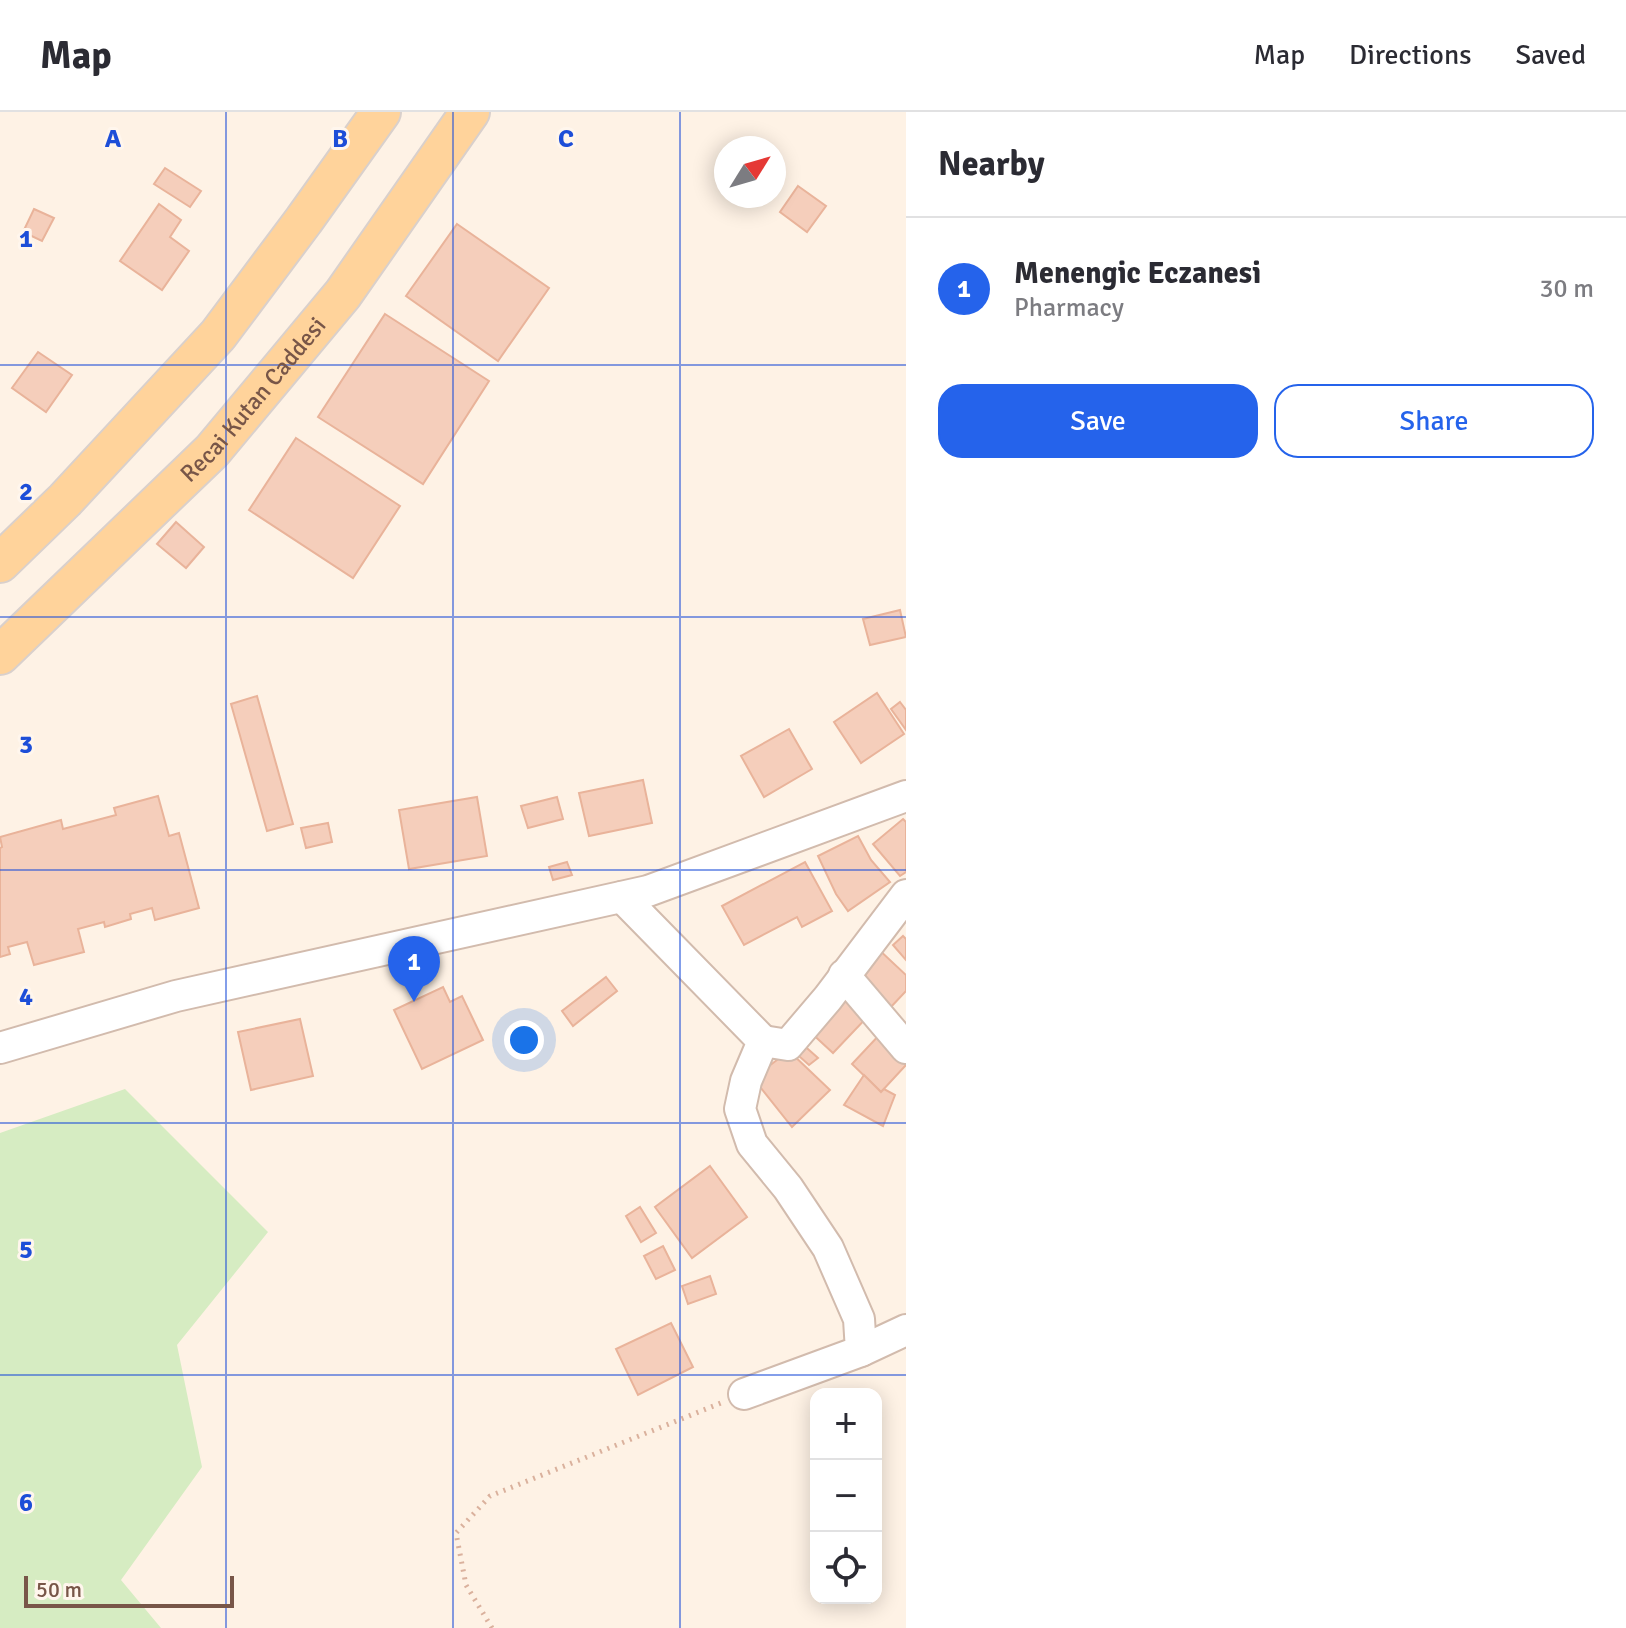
<!DOCTYPE html>
<meta charset="utf-8">
<style>
:root{--surface:#fff;--page:#f2f2f3;--text:#2b2b33;--muted:#7c7c81;--line:#e1e1e2;--accent:#2563eb}
body{margin:0;font-family:Signika,sans-serif;background:var(--page);color:var(--text)}
.controls{position:absolute;right:24px;bottom:24px;display:grid;overflow:hidden;border-radius:16px;box-shadow:0 4px 20px #0003}
.controls button{width:72px;height:72px;display:grid;place-items:center;padding:0;border:0;border-bottom:2px solid var(--line);background:var(--surface);color:var(--text);font:40px sans-serif}
.compass{position:absolute;left:714px;top:24px;width:72px;height:72px;border-radius:50%;background:var(--surface);box-shadow:0 4px 20px #0003;rotate:53deg}
.scale{position:absolute;left:24px;bottom:20px;width:210px;box-sizing:border-box;padding-left:8px;border:4px solid #785648;border-top:0;font-size:22px;line-height:28px;white-space:nowrap;color:#785648;-webkit-text-stroke:6px #fff6ed;paint-order:stroke}
.you{position:absolute;left:524px;top:928px;width:28px;height:28px;margin:-20px;border:6px solid #fff;border-radius:50%;background:#1a73e8;box-shadow:0 0 0 12px #1a73e833}
.badge{display:grid;place-items:center;width:52px;height:52px;border-radius:50%;background:var(--accent);color:#fff;font-size:26px;font-weight:700}
.pin{position:absolute;translate:-50% -66px;filter:drop-shadow(0 2px 4px #0008)}
.pin::after{content:'';position:absolute;top:42px;width:28px;height:24px;background:inherit;clip-path:polygon(0 0,100% 0,50% 100%)}
.list{margin:0;padding:0;list-style:none}
h2{display:flex;justify-content:space-between;align-items:center;height:104px;margin:0;padding:0 32px;font-size:34px}
h2 small{font-size:26px;font-weight:400;color:var(--muted)}
.list li{display:grid;grid-template-columns:52px 1fr auto;gap:24px;align-items:center;box-sizing:border-box;height:144px;padding:0 32px;border-top:2px solid var(--line)}
.list b{display:block;font-size:30px;white-space:nowrap}
.list p{margin:0;font-size:26px;white-space:nowrap;color:var(--muted)}
.list em{font-size:26px;font-style:normal;color:var(--muted)}
.actions{display:flex;gap:16px;padding:24px 32px}
.actions a{flex:1;padding:18px 0;border:2px solid var(--accent);border-radius:24px;text-align:center;font-size:28px;color:var(--accent)}
.actions .main{background:var(--accent);color:#fff}
.icon{flex:none;width:44px;height:44px;fill:none;stroke:currentColor;stroke-width:2;stroke-linecap:round;stroke-linejoin:round}
.map{position:relative;flex:none;width:906px;height:1516px;overflow:hidden}
header{display:flex;align-items:center;gap:48px;box-sizing:border-box;height:112px;padding:0 40px;background:var(--surface);border-bottom:2px solid var(--line)}
header strong{font-size:38px}
nav{display:flex;gap:44px;margin-inline-start:auto;font-size:28px}
main{display:flex}
aside{flex:1;background:var(--surface)}
.map>svg:first-child{display:block}
.green{fill:#d6ecc2}
.building{fill:#f5cebb;stroke:#e9b39a;stroke-width:2}
.lines{fill:none;stroke-linecap:round;stroke-linejoin:round}
.minor-casing{stroke:#d2bbad;stroke-width:34}
.major-casing{stroke:#d9d0cc;stroke-width:42}
.path{stroke:#dab19d;stroke-width:5;stroke-dasharray:2 6;stroke-linecap:butt}
.minor{stroke:#fff;stroke-width:30}
.major{stroke:#ffd39b;stroke-width:38}
.grid{fill:none;stroke:#1d4ed8;stroke-width:2;stroke-opacity:0.55}
.labels{text-anchor:middle;dominant-baseline:central;stroke-width:6;stroke-linejoin:round;paint-order:stroke}
.street-label{font-size:24px;fill:#785648;stroke:#fff6ed}
.grid-label{font-size:26px;text-anchor:middle;font-weight:bold;fill:#1d4ed8;stroke:#fff6ed;stroke-width:6;stroke-linejoin:round;paint-order:stroke}
</style>
<header>
<strong>Map</strong>
<nav><a>Map</a><a>Directions</a><a>Saved</a></nav>
</header>
<main>
<div class="map">
<svg width="906" height="1516" viewBox="0 0 906 1516">
<rect width="100%" height="100%" fill="#fef2e5"/>
<!-- green -->
<polygon class="green" points="125,977 268,1120 177,1233 202,1355 121,1468 161,1516 0,1516 0,1021"/>
<!-- building -->
<g class="building">
<polygon points="165,56 201,79 190,95 154,72"/>
<polygon points="798,74 826,94 807,120 780,100"/>
<polygon points="159,92 181,108 170,125 189,139 162,178 120,149"/>
<polygon points="34,97 54,106 42,129 23,120"/>
<polygon points="457,112 549,176 498,249 406,184"/>
<polygon points="385,202 489,269 423,372 318,305"/>
<polygon points="38,240 72,263 46,300 12,276"/>
<polygon points="296,326 400,394 353,466 249,398"/>
<polygon points="176,410 204,435 186,456 157,432"/>
<polygon points="900,498 906,525 870,533 863,507"/>
<polygon points="877,581 904,622 861,651 834,610"/>
<polygon points="257,584 293,712 267,719 231,592"/>
<polygon points="900,590 906,598 906,618 891,597"/>
<polygon points="789,617 812,657 764,685 741,644"/>
<polygon points="643,668 652,711 589,724 579,681"/>
<polygon points="158,684 169,724 179,721 199,796 155,808 152,796 130,802 131,807 105,815 104,810 78,817 84,840 34,853 27,830 8,835 10,842 0,845 0,736 2,735 0,725 61,708 63,717 116,703 114,696"/>
<polygon points="477,685 487,744 409,757 399,698"/>
<polygon points="557,685 563,707 528,716 521,694"/>
<polygon points="903,707 906,710 906,760 900,764 873,732"/>
<polygon points="328,711 332,730 306,736 301,716"/>
<polygon points="858,724 871,748 890,770 848,799 836,782 818,744"/>
<polygon points="567,750 572,763 553,768 549,755"/>
<polygon points="805,750 832,799 802,815 797,805 744,833 722,794"/>
<polygon points="903,824 906,827 906,848 893,833"/>
<polygon points="875,834 906,863 906,879 889,897 850,860"/>
<polygon points="606,865 617,879 573,914 562,899"/>
<polygon points="443,875 450,890 462,884 483,928 422,957 394,898"/>
<polygon points="847,876 872,900 833,941 808,918"/>
<polygon points="300,907 313,964 251,978 238,920"/>
<polygon points="883,919 906,941 906,953 881,980 852,952"/>
<polygon points="799,929 818,946 809,953 790,936"/>
<polygon points="789,939 830,978 792,1015 753,966"/>
<polygon points="864,963 881,980 884,977 895,983 883,1014 844,993"/>
<polygon points="710,1054 747,1105 692,1146 655,1095"/>
<polygon points="640,1095 656,1121 641,1130 626,1104"/>
<polygon points="663,1134 675,1158 656,1167 644,1144"/>
<polygon points="710,1164 716,1182 688,1192 682,1174"/>
<polygon points="671,1211 693,1255 638,1283 616,1237"/>
</g>
<g class="lines">
<defs>
<g id="minor">
<polyline points="622,785 763,929 746,969 740,997 752,1032 788,1076 828,1136 859,1207 861,1239 744,1282"/>
<polyline points="844,863 906,936"/>
<polyline points="763,929 788,933 828,886 906,783"/>
<polyline points="0,936 176,884 648,779 906,684"/>
<polyline points="861,1239 906,1218"/>
</g>
<g id="major">
<polyline points="0,451 65,388 218,223 304,108 381,0"/>
<path id="s1" d="M0,543L212,339L343,182L470,0"/>
</g>
</defs>
<!-- minor casing -->
<use href="#minor" class="minor-casing"/>
<!-- major casing -->
<use href="#major" class="major-casing"/>
<!-- path -->
<polyline class="path" points="492,1516 466,1473 456,1421 490,1384 721,1291"/>
<!-- minor -->
<use href="#minor" class="minor"/>
<!-- major -->
<use href="#major" class="major"/>
</g>
<!-- grid -->
<path class="grid" d="M226,0V1516M453,0V1516M680,0V1516M0,253H906M0,505H906M0,758H906M0,1011H906M0,1263H906"/>
<g class="labels">
<!-- street labels -->
<g class="street-label">
<text stroke="none"><textPath href="#s1" startOffset="360">Recai Kutan Caddesi</textPath></text>
</g>
</g>
<g class="grid-label">
<text x="113" y="35">A</text>
<text x="340" y="35">B</text>
<text x="566" y="35">C</text>
<text x="26" y="135">1</text>
<text x="26" y="388">2</text>
<text x="26" y="641">3</text>
<text x="26" y="893">4</text>
<text x="26" y="1146">5</text>
<text x="26" y="1399">6</text>
</g>
</svg>
<div class="controls">
<button>+</button>
<button>−</button>
<button><svg class="icon" aria-label="locate" viewBox="0 0 24 24"><circle cx="12" cy="12" r="6"/><path d="M12 2v4M12 18v4M2 12h4M18 12h4"/></svg></button>
</div>
<svg class="compass" viewBox="-18 -18 36 36"><path d="M0-13l5 13h-10z" fill="#e53935"/><path d="M0 13l5-13h-10z" fill="#7c7c81"/></svg>
<div class="scale">50 m</div>
<div class="you"></div>
<div class="pin badge" style="left:414px;top:890px">1</div>
</div>
<aside>
<h2>Nearby<small></small></h2>
<ul class="list">
<li><span class="badge">1</span><div><b>Menengic Eczanesi</b><p>Pharmacy</p></div><em>30 m</em></li>
</ul>
<div class="actions"><a class="main">Save</a><a>Share</a></div>
</aside>
</main>
